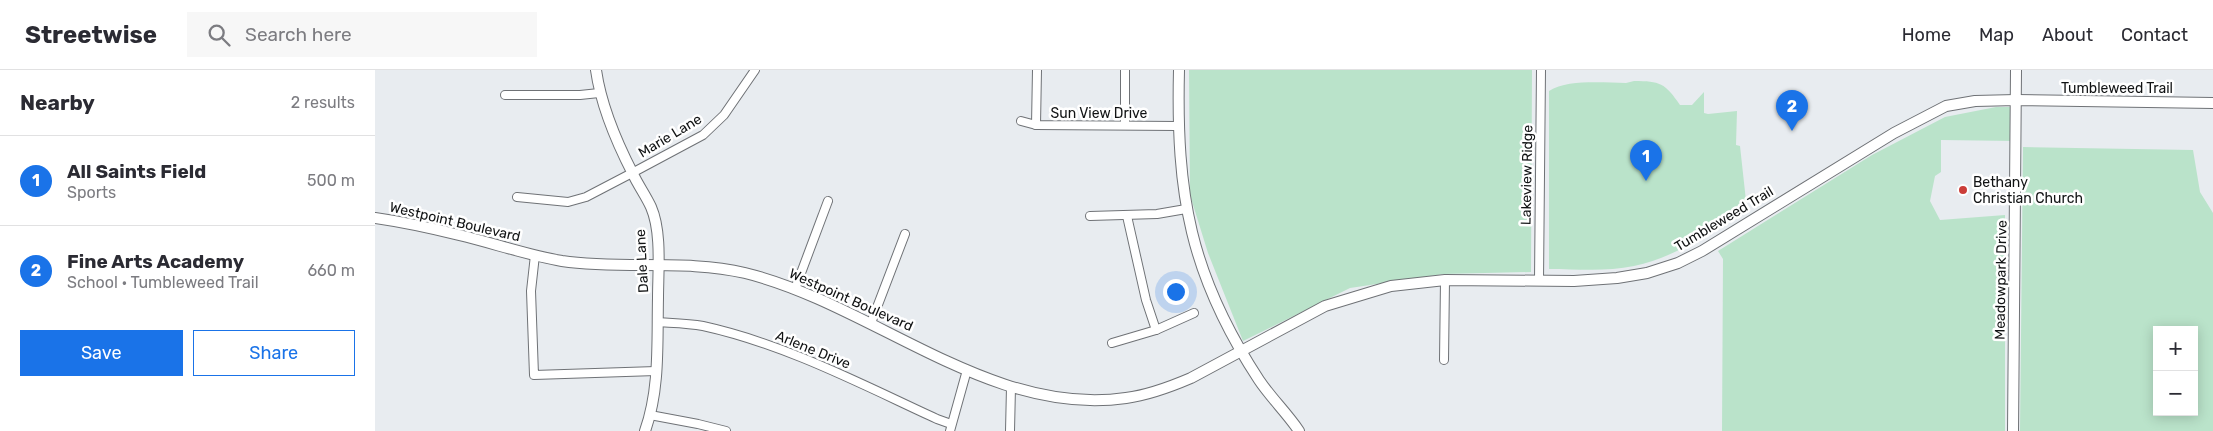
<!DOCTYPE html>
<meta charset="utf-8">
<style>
:root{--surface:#fff;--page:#f7f7f7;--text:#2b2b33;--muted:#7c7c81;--line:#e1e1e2;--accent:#1a73e8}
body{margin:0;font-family:Rubik,sans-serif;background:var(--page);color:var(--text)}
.controls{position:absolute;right:15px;bottom:15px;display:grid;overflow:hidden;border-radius:0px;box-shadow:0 2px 12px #0003}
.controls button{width:45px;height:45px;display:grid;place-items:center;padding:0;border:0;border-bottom:1px solid var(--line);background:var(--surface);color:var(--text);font:25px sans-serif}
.you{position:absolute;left:800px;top:221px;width:18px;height:18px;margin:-12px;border:4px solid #fff;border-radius:50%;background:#1a73e8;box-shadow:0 0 0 8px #1a73e833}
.badge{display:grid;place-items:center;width:32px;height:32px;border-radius:50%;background:var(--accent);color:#fff;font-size:16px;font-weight:700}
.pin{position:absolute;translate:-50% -41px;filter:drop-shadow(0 1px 2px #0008)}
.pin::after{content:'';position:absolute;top:26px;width:18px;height:15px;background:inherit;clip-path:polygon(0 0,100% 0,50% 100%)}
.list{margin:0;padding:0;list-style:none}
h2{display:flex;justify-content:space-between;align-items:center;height:65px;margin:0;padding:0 20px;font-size:21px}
h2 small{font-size:16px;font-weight:400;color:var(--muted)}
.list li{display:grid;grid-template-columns:32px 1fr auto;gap:15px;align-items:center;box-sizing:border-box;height:90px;padding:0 20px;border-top:1px solid var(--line)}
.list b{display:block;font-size:19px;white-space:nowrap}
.list p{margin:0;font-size:16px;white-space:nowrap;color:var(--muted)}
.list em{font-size:16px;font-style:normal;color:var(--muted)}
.actions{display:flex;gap:10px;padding:15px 20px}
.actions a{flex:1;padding:11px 0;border:1px solid var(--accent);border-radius:0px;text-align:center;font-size:18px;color:var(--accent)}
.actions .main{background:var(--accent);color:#fff}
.icon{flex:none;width:28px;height:28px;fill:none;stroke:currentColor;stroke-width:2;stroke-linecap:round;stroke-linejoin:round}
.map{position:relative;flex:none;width:1838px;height:361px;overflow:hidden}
header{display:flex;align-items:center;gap:30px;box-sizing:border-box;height:70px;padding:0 25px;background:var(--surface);border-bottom:1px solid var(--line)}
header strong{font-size:24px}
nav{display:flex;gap:28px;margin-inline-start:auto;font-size:18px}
.search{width:350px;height:45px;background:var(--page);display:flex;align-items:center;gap:12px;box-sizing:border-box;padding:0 18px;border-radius:0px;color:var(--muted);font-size:19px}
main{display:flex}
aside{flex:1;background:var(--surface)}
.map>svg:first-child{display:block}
.green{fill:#bae3ca;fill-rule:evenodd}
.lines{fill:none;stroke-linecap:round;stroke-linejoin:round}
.street-casing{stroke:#6f7276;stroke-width:10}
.secondary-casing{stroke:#6f7276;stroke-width:12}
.street{stroke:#fff;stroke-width:8}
.secondary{stroke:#fff;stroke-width:10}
.poi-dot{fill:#cb3d38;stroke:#fff;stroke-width:2}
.labels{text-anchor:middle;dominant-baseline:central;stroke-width:5;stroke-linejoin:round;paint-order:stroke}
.street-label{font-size:14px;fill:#111314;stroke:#fff}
.poi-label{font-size:14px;fill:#111314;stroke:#fff;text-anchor:start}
</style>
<header>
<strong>Streetwise</strong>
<div class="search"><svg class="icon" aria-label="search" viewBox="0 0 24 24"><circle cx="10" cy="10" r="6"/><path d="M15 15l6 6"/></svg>Search here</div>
<nav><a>Home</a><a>Map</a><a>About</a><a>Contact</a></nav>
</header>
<main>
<aside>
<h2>Nearby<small>2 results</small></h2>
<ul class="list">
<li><span class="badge">1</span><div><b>All Saints Field</b><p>Sports</p></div><em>500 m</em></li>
<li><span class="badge">2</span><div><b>Fine Arts Academy</b><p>School · Tumbleweed Trail</p></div><em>660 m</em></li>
</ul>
<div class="actions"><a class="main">Save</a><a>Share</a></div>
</aside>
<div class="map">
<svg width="1838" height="361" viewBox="0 0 1838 361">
<rect width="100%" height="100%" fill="#e8ecf0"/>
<!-- green -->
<g class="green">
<polygon points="814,0 1157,0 1156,202 1069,204 975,218 868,271 833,183 815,125"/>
<path d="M1259,11C1285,11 1290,13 1305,35H1317L1329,22V43L1333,44L1362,41L1361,75L1365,76L1372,140C1336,161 1300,188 1259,196C1231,202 1202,199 1174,199V21C1193,9 1229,13 1251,13Z"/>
<polygon points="1621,37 1639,37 1640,71 1566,70 1566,102 1560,106 1555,131 1565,150 1630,145 1630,361 1347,361 1348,189 1343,181 1497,85 1570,47"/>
<path d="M1648,77L1818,80L1825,122L1838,143V361H1645ZM1782,260H1819V342H1782Z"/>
</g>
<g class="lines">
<defs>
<g id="street">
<polyline points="750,0 750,55"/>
<polyline points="130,25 205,25 224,23"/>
<polyline points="646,51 661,55 802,56"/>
<polyline points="661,55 662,0"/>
<polyline points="142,127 193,132 211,127 257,103 328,65 349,45 380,0"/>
<polyline points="715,146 782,144 811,139"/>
<polyline points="752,146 771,230 781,260"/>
<polyline points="160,185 156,221 159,305 281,301"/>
<polyline points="1164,210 1166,0"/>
<polyline points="420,219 453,131"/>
<path d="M282,252C297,253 313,253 328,256C410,274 486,314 562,349L576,354"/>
<polyline points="496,253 530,164"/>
<polyline points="737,273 781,260 819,243"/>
<polyline points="1069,290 1070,210"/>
<polyline points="275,345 323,354 351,361"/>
<polyline points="575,361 592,300"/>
<polyline points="635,361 636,317"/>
</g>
<g id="secondary">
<path d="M221,0C226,36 241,71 258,104C263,115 271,126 276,137C287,162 283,202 283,228C282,273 285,319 270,361"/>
<path d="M804,0C801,124 815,205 884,310C896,328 912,343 924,361"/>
<path d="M0,148C28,152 56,158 84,165C118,173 152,185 187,191C248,200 311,189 370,203C497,234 616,348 751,328C774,325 795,317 816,308L950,236L1016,216L1070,210L1199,211L1242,208L1272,203L1303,193L1327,181L1519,63L1571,36L1600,31L1641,30L1838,33"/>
<polyline points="1638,361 1641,0"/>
</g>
</defs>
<!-- street casing -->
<use href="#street" class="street-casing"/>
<!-- secondary casing -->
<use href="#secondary" class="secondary-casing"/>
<!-- street -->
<use href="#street" class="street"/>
<!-- secondary -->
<use href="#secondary" class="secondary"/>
</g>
<!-- markers -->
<circle class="poi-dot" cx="1588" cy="120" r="5"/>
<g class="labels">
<!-- street labels -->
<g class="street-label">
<text x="1742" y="18">Tumbleweed Trail</text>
<text x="724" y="43">Sun View Drive</text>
<text transform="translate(295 66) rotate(-31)">Marie Lane</text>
<text transform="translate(1152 105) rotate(-89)">Lakeview Ridge</text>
<text transform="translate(1349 149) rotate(-31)">Tumbleweed Trail</text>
<text transform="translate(80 152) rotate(13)">Westpoint Boulevard</text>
<text transform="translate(267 191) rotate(-93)">Dale Lane</text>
<text transform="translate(1626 210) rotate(-89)">Meadowpark Drive</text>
<text transform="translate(476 230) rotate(24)">Westpoint Boulevard</text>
<text transform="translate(438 280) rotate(22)">Arlene Drive</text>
</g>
<!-- poi labels -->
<g class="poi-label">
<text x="1598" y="112">Bethany<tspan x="1598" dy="16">Christian Church</tspan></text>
</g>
</g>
</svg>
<div class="controls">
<button>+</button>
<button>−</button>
</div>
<div class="you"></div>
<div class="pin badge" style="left:1271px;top:111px">1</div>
<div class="pin badge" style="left:1417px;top:61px">2</div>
</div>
</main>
